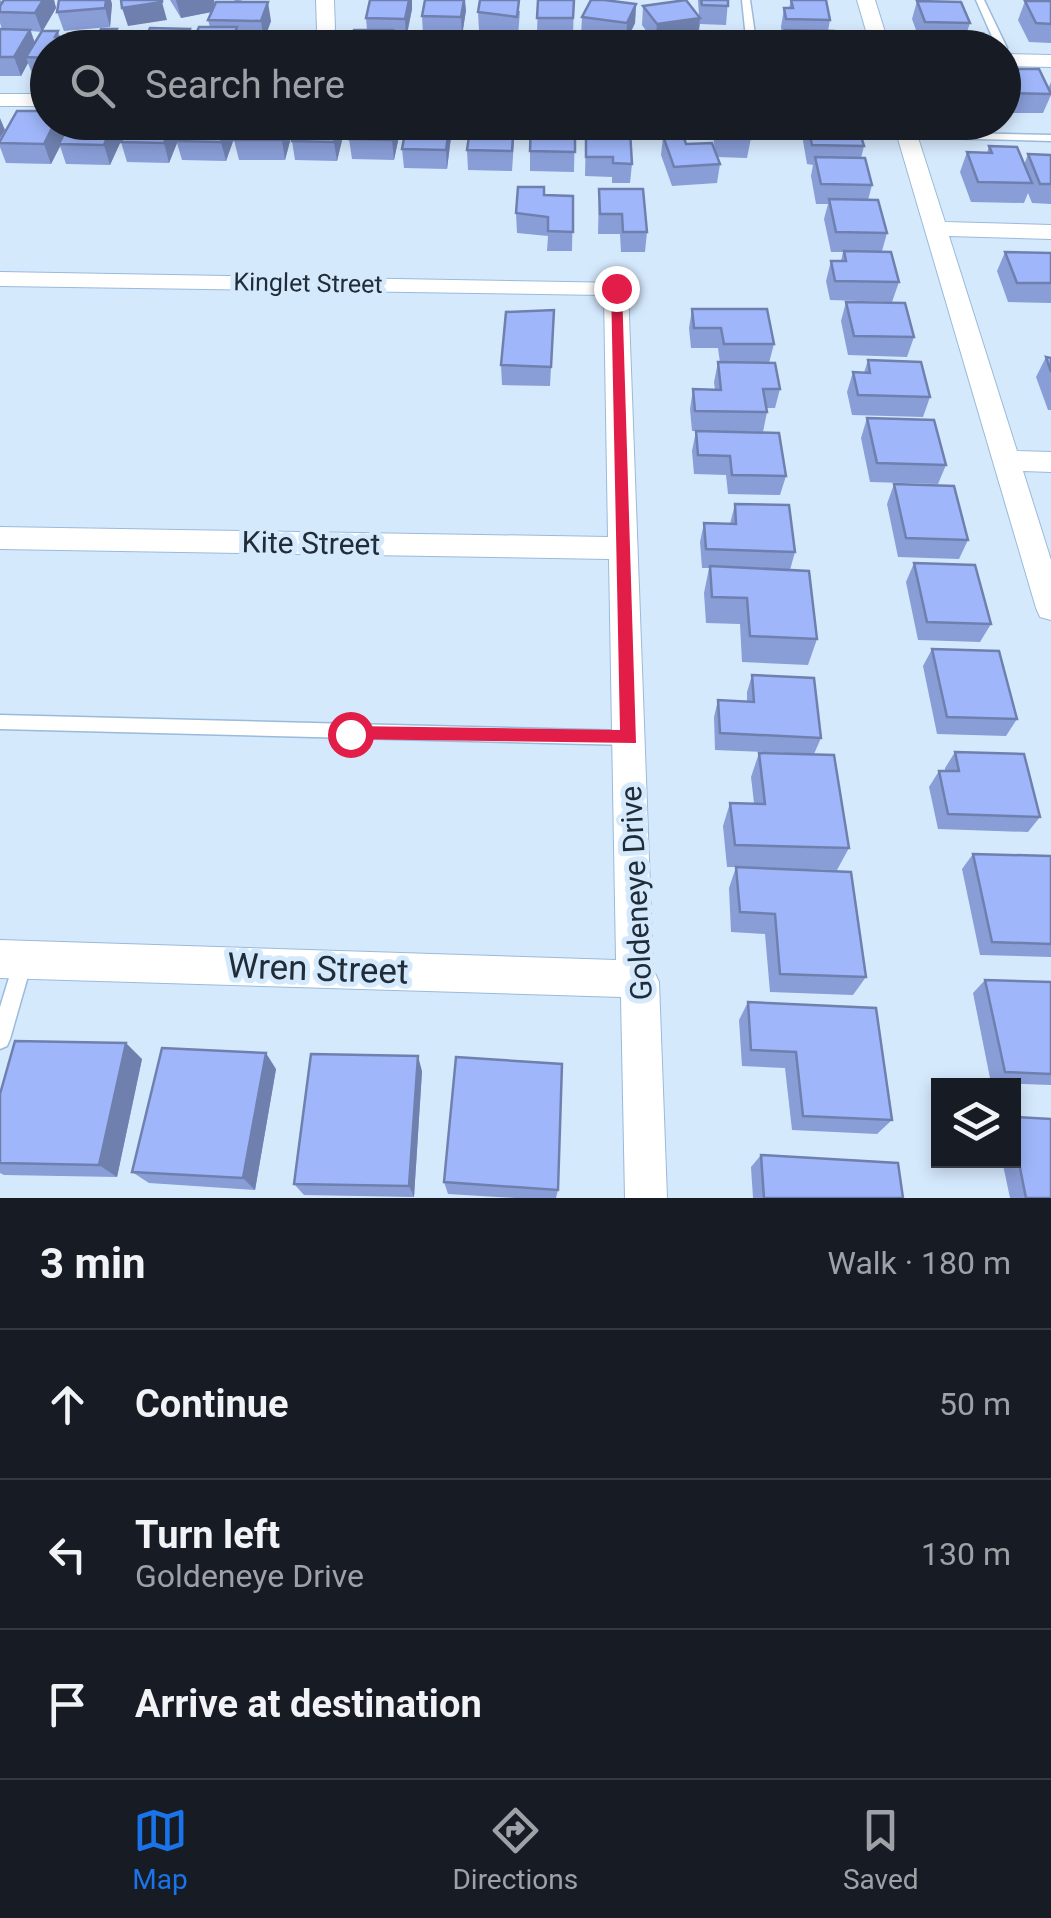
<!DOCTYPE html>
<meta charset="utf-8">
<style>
:root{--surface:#171b24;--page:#20242c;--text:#f1f3f6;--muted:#9ea1a6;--line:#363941;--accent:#1a73e8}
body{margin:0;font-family:Roboto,sans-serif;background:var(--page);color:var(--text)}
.controls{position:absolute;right:30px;bottom:30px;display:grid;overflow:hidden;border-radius:0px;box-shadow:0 5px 15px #0003}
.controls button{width:90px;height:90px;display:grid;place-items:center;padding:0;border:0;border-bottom:2px solid var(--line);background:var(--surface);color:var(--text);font:50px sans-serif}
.stop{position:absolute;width:30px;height:30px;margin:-22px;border:8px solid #e11d48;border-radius:50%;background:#fff}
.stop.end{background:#e11d48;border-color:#fff;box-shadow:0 2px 10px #0008}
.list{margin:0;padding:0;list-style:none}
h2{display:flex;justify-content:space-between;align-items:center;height:130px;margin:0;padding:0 40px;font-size:42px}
h2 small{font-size:32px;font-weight:400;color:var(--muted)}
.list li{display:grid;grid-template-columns:65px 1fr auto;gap:30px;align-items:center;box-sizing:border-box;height:150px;padding:0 40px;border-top:2px solid var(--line)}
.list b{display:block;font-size:38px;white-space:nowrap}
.list p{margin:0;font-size:32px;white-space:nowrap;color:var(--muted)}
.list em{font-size:32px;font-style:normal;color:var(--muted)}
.icon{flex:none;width:55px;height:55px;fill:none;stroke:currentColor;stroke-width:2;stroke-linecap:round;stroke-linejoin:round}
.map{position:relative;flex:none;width:1051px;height:1198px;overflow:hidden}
.search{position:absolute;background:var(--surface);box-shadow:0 5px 15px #0003;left:30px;right:30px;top:30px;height:110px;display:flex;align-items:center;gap:25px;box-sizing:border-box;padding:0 35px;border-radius:55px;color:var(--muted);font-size:38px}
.sheet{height:580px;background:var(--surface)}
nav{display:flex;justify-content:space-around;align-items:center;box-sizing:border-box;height:140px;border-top:2px solid var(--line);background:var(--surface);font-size:28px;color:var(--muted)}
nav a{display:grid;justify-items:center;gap:5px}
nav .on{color:var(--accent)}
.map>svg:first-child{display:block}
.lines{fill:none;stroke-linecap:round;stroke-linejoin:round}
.service-casing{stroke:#9abada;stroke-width:3}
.minor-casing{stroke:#9abada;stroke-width:2}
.service{fill:#fff;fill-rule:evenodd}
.minor{fill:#fff;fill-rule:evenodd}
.wall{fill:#899dd7}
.shaded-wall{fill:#6f80af}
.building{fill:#9fb7fa;stroke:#6f80af;stroke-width:2.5}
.route{fill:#e11d48}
.labels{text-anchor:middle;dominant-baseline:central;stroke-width:10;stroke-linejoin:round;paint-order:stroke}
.far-street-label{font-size:25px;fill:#202d39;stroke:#d5e9fd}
.street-label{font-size:30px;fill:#202d39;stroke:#d5e9fd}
.near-street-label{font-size:35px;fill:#202d39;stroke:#d5e9fd}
</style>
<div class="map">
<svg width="1051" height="1198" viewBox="0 0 1051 1198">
<rect width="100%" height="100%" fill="#d5e9fd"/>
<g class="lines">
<defs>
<g id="service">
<polygon points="742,0 750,0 757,48 747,48"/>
<polygon points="976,0 984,0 1007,48 1005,50 997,48"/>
<polygon points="907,132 1051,135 1051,141 903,137 902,135"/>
<polygon points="0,715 629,731 635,733 637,738 635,743 629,745 0,729"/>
<polygon points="23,953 30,955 32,962 10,1039 7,1046 0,1049 0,1007 16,955"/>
</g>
<g id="minor">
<polygon points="316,0 334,0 335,29 323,48 304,48 317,29"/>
<polygon points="857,0 875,0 890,48 871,48"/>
<polygon points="1004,54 1051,55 1051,67 1004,66"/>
<rect x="0" y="94" width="48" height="12"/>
<polygon points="893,122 913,122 945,222 1051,225 1051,239 949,236 1017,451 1051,452 1051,472 1023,471 1051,560 1051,620 1040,617 1036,608"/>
<polygon points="0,272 624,283 628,288 653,969 659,982 667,1198 625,1198 621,997 0,978 0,940 616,960 609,559 0,549 0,527 608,537 604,295 0,286"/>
</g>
</defs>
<!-- service casing -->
<use href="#service" class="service-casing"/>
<!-- minor casing -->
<use href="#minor" class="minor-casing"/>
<!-- service -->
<use href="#service" class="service"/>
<!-- minor -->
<use href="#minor" class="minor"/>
</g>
<!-- wall -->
<g class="wall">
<polygon points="0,0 3,2 4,0 54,0 56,8 42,32 31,31 35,43 58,31 60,37 48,48 48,77 33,76 28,63 21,76 0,76 0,29 2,29 0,23"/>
<polygon points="170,0 214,0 215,5 236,2 234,0 243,0 237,2 271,21 264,40 240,39 241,48 91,48 119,34 139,35 142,46 190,29 193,42 210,27 208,20 212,12 181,18"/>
<polygon points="538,0 574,0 573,37 537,34"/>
<polygon points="698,0 728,0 726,25 700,24 698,37 693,37 694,48 651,48 652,39 642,25 643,6 699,16"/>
<polygon points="791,0 826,0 830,20 828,31 838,48 782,48 784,38 782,37 781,27 784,8 789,8"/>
<polygon points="917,1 970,23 964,41 920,41 912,19"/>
<polygon points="1025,1 1051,1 1051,43 1029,42 1018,20"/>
<polygon points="112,4 110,27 64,31 57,12"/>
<polygon points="636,4 635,23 626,42 581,36 582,17"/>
<polygon points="412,9 407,35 450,36 451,48 399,48 401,38 394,38 367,30 366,18"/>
<polygon points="466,10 462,36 423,35 422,16"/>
<polygon points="520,11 518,36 479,31 478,12"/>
<polygon points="1004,69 1048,89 1051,82 1051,95 1043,113 1004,113"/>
<polygon points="70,122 122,122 125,132 110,165 66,164 60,146 51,164 6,163 0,147 0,141 67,129"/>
<polygon points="130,122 179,122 181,129 237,130 226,161 182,160 177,143 169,163 127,162 121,142"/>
<polygon points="295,122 285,160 239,160 234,140"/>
<polygon points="297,122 343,122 344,132 337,161 295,160 292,141"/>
<polygon points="353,122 398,122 399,136 394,160 352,159 349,139"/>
<polygon points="407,122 451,122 451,137 447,169 404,168 402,149"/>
<polygon points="575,122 574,172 530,171 530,151"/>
<polygon points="711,122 748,122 751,138 747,158 717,157 720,164 717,183 672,186 661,155 663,136 686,144 715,150"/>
<polygon points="807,122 864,146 861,158 872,185 868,200 887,233 882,251 899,282 892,302 830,300 826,281 831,261 841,261 843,252 831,252 824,219 828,204 816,204 811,176 813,165 807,164 803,141"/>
<polygon points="586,130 632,164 630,183 612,183 612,177 585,176"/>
<polygon points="514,141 512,171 468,170 467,150"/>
<polygon points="989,146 1024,165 1028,154 1051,155 1051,204 1032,203 1028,193 1024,203 971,202 960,172 967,152 987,153"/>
<polygon points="599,189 647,232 645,252 621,252 620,234 598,234"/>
<polygon points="544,195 573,196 572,251 547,251 548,236 517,233 516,213"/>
<polygon points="1005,252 1051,253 1051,303 1008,302 997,271"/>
<polygon points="846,302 914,337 907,357 848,355 841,321"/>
<polygon points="692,309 774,344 769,363 780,389 775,408 766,408 767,412 763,432 692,431 690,409 693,389 715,390 714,382 718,362 720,363 718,348 691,348 689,328"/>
<polygon points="554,310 550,386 502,385 501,365"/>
<polygon points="1046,357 1051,358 1051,410 1048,410 1036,377"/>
<polygon points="868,360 930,397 923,417 852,415 847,392 853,372 864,373"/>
<polygon points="867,418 946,465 938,484 870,482 861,438"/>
<polygon points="696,431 786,476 780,495 728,494 726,475 694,474 692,451"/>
<polygon points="894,484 968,540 959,559 898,557 887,504"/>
<polygon points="735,504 795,552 790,570 817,639 808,665 742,662 740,624 706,623 704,593 709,568 702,568 700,542 704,523 730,524"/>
<polygon points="914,563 991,624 980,642 918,640 906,582"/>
<polygon points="932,649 1017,719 1006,736 937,734 923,666"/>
<polygon points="752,675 821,738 814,754 715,750 714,717 718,700 747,701 747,692"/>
<polygon points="955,752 1040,817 1028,832 938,829 929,787 939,771 945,771 945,768"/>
<polygon points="759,753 849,848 837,870 751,868 866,977 853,995 770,992 765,934 731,932 729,888 736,867 727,867 723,826 730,803 754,803 751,777"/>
<polygon points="973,854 1051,856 1051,957 980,955 962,869"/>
<polygon points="985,980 1051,982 1051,1085 991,1083 973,993"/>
<polygon points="748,1002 892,1120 877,1134 792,1130 785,1068 742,1066 739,1020"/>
<polygon points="142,1059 117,1177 4,1175 0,1173 0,1094"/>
<polygon points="276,1069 255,1190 149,1183 132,1172"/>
<polygon points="422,1071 414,1197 304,1195 294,1184"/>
<polygon points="1014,1117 1051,1198 1010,1198 1002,1160 1014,1160"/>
<polygon points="761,1155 903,1198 753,1198 751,1167"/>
<polygon points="444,1182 558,1190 556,1198 515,1198 448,1194"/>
</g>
<!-- shaded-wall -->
<g class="shaded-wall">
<polygon points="43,0 54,0 56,8 42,32 35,13"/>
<polygon points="106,0 111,0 112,4 110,27 105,8"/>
<polygon points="176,0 214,0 216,11 181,18"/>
<polygon points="409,0 412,0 412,9 406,38 405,19"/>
<polygon points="464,0 465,0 466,10 462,36 461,17"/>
<polygon points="162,2 167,20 128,26 122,8"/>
<polygon points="268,2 271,21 264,40 261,21"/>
<polygon points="636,4 635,23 626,42 627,23"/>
<polygon points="700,18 698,37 655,43 657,24"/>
<polygon points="237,27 241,48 229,48"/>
<polygon points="190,29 194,48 182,48"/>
<polygon points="30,30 37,49 26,57 28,63 21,76 14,57"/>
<polygon points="393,30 395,48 390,48"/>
<polygon points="139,35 142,48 132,48"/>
<polygon points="80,37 84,48 74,48"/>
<polygon points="0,118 5,130 0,138"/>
<polygon points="55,122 65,122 68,131 51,164 44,144"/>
<polygon points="114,122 122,122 125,132 110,165 104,145"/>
<polygon points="173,122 179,122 182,132 176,141 177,143 169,163 164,143"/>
<polygon points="228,122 235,122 237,130 226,161 221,142"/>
<polygon points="287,122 295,122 285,160 282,140"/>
<polygon points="339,122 343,122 344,132 337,161 334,142"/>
<polygon points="396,122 398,122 399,136 394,160 392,140"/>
<polygon points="450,122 451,137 447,169 446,150"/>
<polygon points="126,1043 142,1059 117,1177 99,1165"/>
<polygon points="266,1053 276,1069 255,1190 243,1178"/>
<polygon points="418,1056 422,1071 414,1197 409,1186"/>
</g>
<!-- building -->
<g class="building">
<polygon points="4,0 43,0 35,13 0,12 0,6"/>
<polygon points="59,0 106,0 105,8 57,12"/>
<polygon points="121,0 162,0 162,2 122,8"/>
<polygon points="370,0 409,0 405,19 366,18"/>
<polygon points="425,0 464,0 461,17 422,16"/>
<polygon points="480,0 519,0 517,17 478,12"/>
<polygon points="538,0 574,0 573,18 537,18"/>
<polygon points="591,0 604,0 636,4 627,23 582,17"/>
<polygon points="686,0 700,18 657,24 643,6"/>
<polygon points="701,0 728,0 728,6 702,5"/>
<polygon points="791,0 826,0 830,20 786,19 784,8 793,8"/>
<polygon points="917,1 961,2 970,23 925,22"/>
<polygon points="1025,1 1051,1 1051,24 1036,23"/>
<polygon points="216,2 268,2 261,21 208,20"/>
<polygon points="199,27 237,27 229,48 190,48"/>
<polygon points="150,28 190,29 182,48 141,48"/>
<polygon points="0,29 30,30 14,57 0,57"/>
<polygon points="101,29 117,29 115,34 139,35 132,48 91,48"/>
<polygon points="354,30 393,30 390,48 349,48"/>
<polygon points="785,30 834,31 838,48 789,48"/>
<polygon points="42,31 58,31 55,37 80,37 74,48 48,48 48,58 26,57"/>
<polygon points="652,33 693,35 694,48 652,47"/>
<polygon points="463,34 503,35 502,48 461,48"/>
<polygon points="520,34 561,34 560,48 519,48"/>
<polygon points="402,35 450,36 448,48 399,48"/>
<polygon points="573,38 622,39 622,48 573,48"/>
<polygon points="1004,69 1039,69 1051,94 1004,93"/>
<polygon points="17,111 48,111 48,122 55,122 44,144 0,143 0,141"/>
<polygon points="70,122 114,122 104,145 59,144"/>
<polygon points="130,122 173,122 164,143 121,142"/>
<polygon points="184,122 228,122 221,142 176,141"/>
<polygon points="240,122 287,122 282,140 234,140"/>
<polygon points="297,122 339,122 334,142 292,141"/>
<polygon points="353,122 396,122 392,140 349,139"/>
<polygon points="407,122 450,122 446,150 402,149"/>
<polygon points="471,122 514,122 512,151 467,150"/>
<polygon points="531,122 575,122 575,152 530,151"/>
<polygon points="717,122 748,122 751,138 718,137"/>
<polygon points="807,122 857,123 864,146 812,145"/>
<polygon points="586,130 630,131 632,164 613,163 613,157 586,157"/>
<polygon points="683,135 686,144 712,143 720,164 674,167 663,136"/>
<polygon points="989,146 1017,147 1032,183 978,182 967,152 992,153"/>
<polygon points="1028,154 1051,155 1051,184 1040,184"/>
<polygon points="815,157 865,158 872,185 821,184"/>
<polygon points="518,187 544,187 544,195 573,196 573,232 548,231 548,217 516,213"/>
<polygon points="599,189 643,189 647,232 623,232 622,214 600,214"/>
<polygon points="829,199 878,200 887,233 836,232"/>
<polygon points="844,251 891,252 899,282 835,281 831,261 846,261"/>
<polygon points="1005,252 1051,253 1051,283 1017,283"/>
<polygon points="846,302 905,303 914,337 854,336"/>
<polygon points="692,309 767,309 774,344 724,344 721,328 694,328"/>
<polygon points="554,310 551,367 501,365 506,312"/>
<polygon points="1046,357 1051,358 1051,372"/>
<polygon points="868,360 921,362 930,397 858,395 853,372 870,373"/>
<polygon points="718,362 775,363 780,389 763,389 767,412 695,411 693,389 721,390"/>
<polygon points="867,418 934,420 946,465 877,463"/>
<polygon points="696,431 779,433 786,476 732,475 730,456 698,455"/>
<polygon points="894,484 954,486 968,540 906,538"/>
<polygon points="735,504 789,505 795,552 706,549 704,523 736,524"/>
<polygon points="914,563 975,565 991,624 927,622"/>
<polygon points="710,566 809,571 817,639 750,636 747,598 712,597"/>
<polygon points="932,649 999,651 1017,719 947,717"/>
<polygon points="752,675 814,678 821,738 720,733 718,700 754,702"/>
<polygon points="955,752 1024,754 1040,817 948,814 939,771 959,771"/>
<polygon points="759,753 834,755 849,848 735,845 730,803 765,804"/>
<polygon points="973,854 1051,856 1051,944 992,942"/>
<polygon points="736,867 851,872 866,977 780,974 775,914 740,912"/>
<polygon points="985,980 1051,982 1051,1074 1005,1072"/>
<polygon points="748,1002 876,1008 892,1120 803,1116 796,1052 751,1050"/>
<polygon points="15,1041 126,1043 99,1165 0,1163 0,1094"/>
<polygon points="162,1048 266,1053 243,1178 132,1172"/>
<polygon points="311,1054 418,1056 409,1186 294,1184"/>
<polygon points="456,1057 562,1064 558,1190 444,1182"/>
<polygon points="1014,1117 1051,1119 1051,1198 1026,1198 1014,1138"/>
<polygon points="761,1155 898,1163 903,1198 764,1198"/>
</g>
<!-- route -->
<polygon class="route" points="611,285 622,288 636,743 343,739 341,734 350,726 620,730"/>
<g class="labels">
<!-- far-street labels -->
<g class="far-street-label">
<text transform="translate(308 283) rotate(1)">Kinglet Street</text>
</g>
<!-- street labels -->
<g class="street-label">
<text transform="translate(311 543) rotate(1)">Kite Street</text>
<text transform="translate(636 893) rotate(-93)">Goldeneye Drive</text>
</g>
<!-- near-street labels -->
<g class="near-street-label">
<text transform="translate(318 969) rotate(2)">Wren Street</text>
</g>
</g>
</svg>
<div class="controls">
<button><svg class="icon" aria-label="layers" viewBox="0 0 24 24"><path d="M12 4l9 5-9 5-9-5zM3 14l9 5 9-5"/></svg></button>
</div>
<div class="stop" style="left:350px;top:734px"></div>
<div class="stop end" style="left:616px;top:288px"></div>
<div class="search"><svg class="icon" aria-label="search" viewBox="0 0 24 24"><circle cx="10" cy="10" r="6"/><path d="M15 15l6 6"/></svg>Search here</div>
</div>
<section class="sheet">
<h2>3 min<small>Walk · 180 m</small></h2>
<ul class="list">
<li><svg class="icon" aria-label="ahead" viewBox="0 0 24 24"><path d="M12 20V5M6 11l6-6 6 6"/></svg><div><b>Continue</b></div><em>50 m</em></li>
<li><svg class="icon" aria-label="left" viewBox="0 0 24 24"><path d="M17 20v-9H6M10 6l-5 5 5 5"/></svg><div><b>Turn left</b><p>Goldeneye Drive</p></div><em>130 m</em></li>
<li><svg class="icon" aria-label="arrive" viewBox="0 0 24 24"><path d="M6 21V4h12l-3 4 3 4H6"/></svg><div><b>Arrive at destination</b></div></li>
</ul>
</section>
<nav>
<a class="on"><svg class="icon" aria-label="map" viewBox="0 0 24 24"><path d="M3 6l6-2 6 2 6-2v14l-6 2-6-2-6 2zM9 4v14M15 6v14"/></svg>Map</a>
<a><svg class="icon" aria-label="directions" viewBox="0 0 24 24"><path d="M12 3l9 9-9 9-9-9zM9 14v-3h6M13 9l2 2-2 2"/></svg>Directions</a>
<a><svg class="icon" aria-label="saved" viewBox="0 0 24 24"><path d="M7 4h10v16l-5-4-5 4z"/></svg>Saved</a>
</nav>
